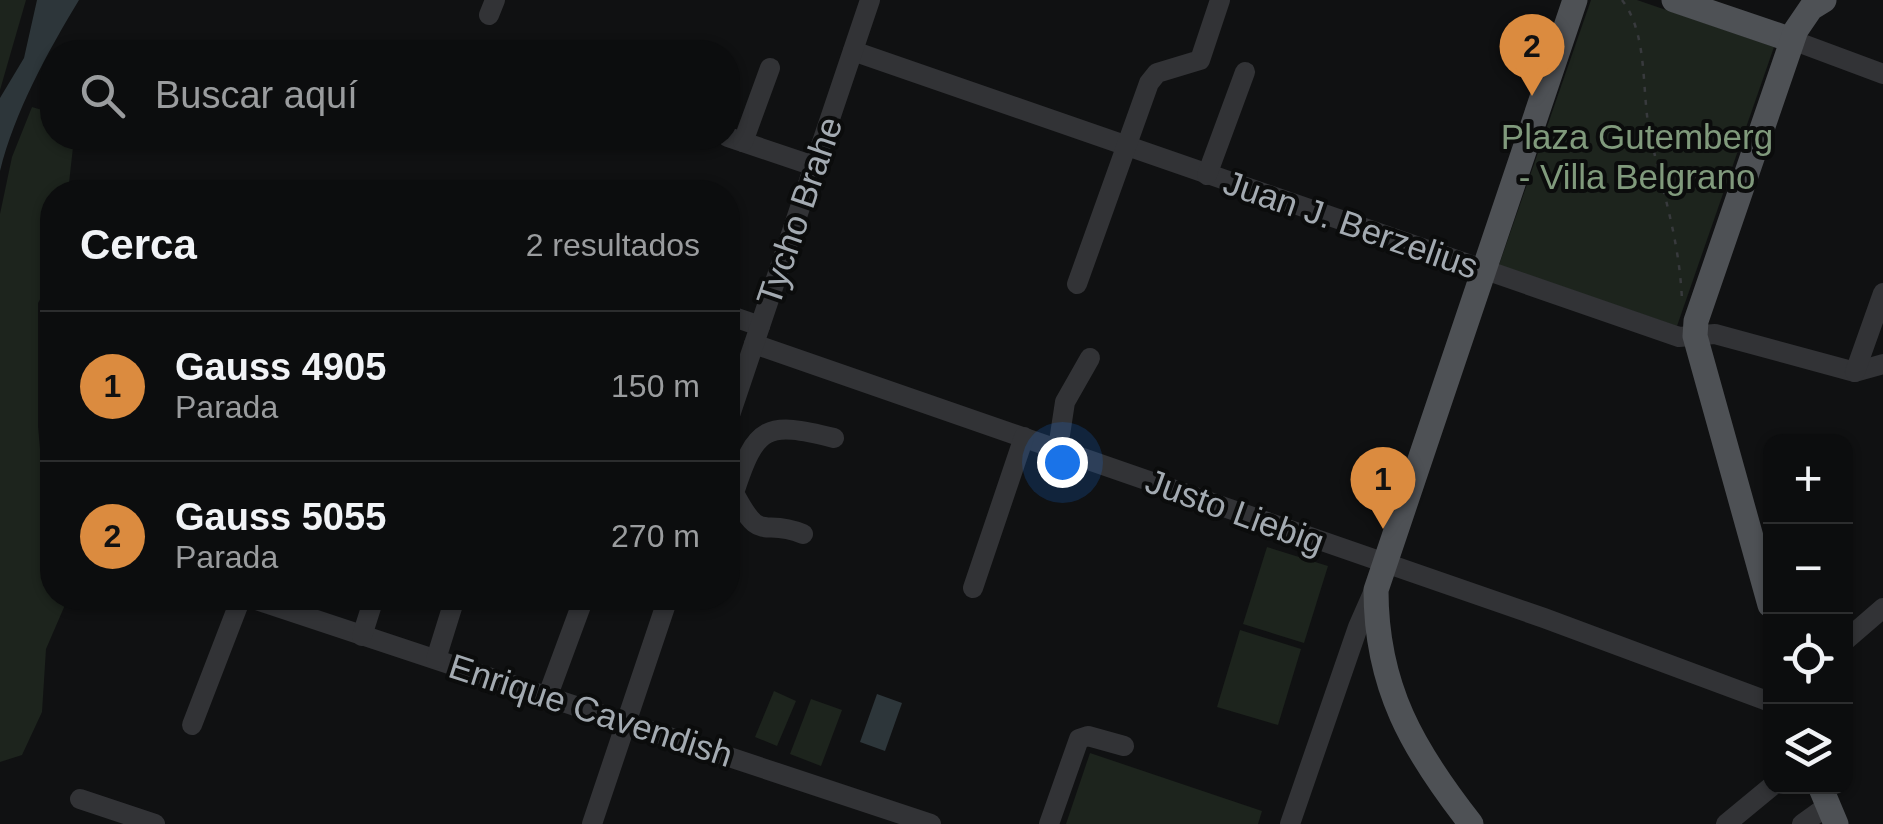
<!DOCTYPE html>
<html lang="es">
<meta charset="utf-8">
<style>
:root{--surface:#0c0d0e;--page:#1a1b1c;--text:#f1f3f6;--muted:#9a9c9e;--line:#2c2d2e;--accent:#db8b3f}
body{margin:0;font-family:Arial,sans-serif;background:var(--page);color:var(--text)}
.controls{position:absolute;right:30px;bottom:30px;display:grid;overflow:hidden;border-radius:20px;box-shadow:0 2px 8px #0004}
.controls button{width:90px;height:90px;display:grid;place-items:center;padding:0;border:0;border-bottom:2px solid var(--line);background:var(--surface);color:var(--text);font:50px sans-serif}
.you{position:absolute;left:1062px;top:462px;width:35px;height:35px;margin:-25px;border:8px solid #fff;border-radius:50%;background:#1a73e8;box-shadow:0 0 0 15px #1a73e833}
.badge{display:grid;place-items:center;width:65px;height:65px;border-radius:50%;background:var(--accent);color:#111;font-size:32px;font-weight:700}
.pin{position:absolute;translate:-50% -82px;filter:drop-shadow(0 2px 5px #0008)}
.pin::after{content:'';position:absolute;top:52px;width:35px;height:30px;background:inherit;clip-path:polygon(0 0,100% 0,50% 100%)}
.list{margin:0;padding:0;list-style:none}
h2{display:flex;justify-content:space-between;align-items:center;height:130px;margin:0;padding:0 40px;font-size:42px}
h2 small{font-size:32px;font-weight:400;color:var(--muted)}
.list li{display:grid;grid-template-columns:65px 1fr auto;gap:30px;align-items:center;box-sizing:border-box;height:150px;padding:0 40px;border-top:2px solid var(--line)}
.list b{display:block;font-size:38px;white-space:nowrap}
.list p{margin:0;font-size:32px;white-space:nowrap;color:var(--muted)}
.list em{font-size:32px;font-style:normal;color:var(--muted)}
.icon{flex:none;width:55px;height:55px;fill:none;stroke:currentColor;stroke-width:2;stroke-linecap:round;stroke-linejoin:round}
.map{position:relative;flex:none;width:1883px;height:824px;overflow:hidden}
.search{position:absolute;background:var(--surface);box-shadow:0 2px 8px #0004;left:40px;top:40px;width:700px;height:110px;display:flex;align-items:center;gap:25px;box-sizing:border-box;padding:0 35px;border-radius:40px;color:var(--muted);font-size:38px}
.panel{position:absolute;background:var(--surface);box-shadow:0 2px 8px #0004;left:40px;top:180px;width:700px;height:430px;border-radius:40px}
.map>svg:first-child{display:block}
.green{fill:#1d241d}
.water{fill:#2d363a}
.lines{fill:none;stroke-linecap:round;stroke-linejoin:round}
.path{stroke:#383a3d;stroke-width:2.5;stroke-dasharray:5 8;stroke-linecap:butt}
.minor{stroke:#323336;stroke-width:20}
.major{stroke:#4e5155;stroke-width:25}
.labels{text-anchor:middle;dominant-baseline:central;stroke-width:8;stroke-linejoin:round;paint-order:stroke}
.park-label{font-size:35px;fill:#809a7c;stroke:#0b0c0c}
.street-label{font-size:35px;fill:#a3aab1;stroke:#0b0c0c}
</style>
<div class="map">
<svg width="1883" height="824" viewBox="0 0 1883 824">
<rect width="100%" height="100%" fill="#101112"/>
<!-- green -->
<g class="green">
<polygon points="0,0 26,0 0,90"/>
<polygon points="1591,0 1637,0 1774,47 1677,326 1499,265"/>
<polygon points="32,107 52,113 52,138 74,138 68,192 52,192 52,278 38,303 38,426 46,517 52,532 52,598 68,598 46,649 42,712 22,755 0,762 0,214 12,157"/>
<polygon points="1267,547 1328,566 1304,643 1243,624"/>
<polygon points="1240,630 1301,649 1278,725 1217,707"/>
<polygon points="774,691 796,701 777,746 755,737"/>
<polygon points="811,699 842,710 821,766 790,754"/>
<polygon points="1090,753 1262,811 1258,824 1066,824"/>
</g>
<!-- water -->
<g class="water">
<path d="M37,0H79C47,53 15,111 0,171V98L24,58Z"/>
<polygon points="877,694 902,703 885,751 860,742"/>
</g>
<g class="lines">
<!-- path -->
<path class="path" d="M1622,0C1649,35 1641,93 1650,134C1663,194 1679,237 1682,300"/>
<!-- minor -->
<g class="minor">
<polyline points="489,15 495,0"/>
<polyline points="1792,40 1883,74"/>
<polyline points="853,51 1679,337 1715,334 1855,372 1883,364"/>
<polyline points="728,137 814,166"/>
<polyline points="743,142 770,68"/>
<polyline points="1207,175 1245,72"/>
<polyline points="1077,284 1149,83 1157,73 1200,60 1220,0"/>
<polyline points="728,315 760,326"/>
<polyline points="754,344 1544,618 1770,702"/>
<polyline points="1855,372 1883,293"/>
<polyline points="728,421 870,0"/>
<polyline points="1058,448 1065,402 1090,358"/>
<path d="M803,534C761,517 762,546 734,493C756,425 766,421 834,438"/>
<polyline points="973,588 1024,437"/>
<polyline points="250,598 931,824"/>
<polyline points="362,636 374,598"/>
<polyline points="1846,640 1883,608"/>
<polyline points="436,659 455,598"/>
<polyline points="548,695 582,603"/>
<polyline points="192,725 241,598"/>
<polyline points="80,799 155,824"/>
<polyline points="592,824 668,598"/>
<polyline points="1049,824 1079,739 1088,736 1124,746"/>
<polyline points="1290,824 1358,627 1376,586"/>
<polyline points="1726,824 1772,786"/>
<polyline points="1802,824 1827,806"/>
</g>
<!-- major -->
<g class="major">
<polyline points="1674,0 1792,40"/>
<polyline points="1770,605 1695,336 1696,321 1796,30 1811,8 1824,0"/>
<polyline points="1820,786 1836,824"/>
<path d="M1471,824C1413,750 1376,687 1376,590L1575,0"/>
</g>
</g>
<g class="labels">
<!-- park labels -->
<g class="park-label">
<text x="1637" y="136">Plaza Gutemberg<tspan x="1637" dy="40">- Villa Belgrano</tspan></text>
</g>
<!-- street labels -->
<g class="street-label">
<text transform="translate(799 211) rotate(-71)">Tycho Brahe</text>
<text transform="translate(1351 224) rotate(19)">Juan J. Berzelius</text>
<text transform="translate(1235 511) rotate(20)">Justo Liebig</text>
<text transform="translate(591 710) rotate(18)">Enrique Cavendish</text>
</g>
</g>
</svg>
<div class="controls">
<button>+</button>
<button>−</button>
<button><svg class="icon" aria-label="locate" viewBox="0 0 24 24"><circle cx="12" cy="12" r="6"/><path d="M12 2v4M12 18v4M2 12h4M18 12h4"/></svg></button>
<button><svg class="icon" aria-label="layers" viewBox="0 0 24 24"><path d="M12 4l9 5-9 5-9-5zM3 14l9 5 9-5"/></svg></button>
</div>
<div class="you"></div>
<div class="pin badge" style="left:1383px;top:529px">1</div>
<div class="pin badge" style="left:1532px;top:96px">2</div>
<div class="search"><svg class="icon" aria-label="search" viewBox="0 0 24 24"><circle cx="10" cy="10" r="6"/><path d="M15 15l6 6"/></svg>Buscar aquí</div>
<section class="panel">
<h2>Cerca<small>2 resultados</small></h2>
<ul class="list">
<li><span class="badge">1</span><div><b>Gauss 4905</b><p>Parada</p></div><em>150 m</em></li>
<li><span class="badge">2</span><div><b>Gauss 5055</b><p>Parada</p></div><em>270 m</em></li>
</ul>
</section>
</div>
